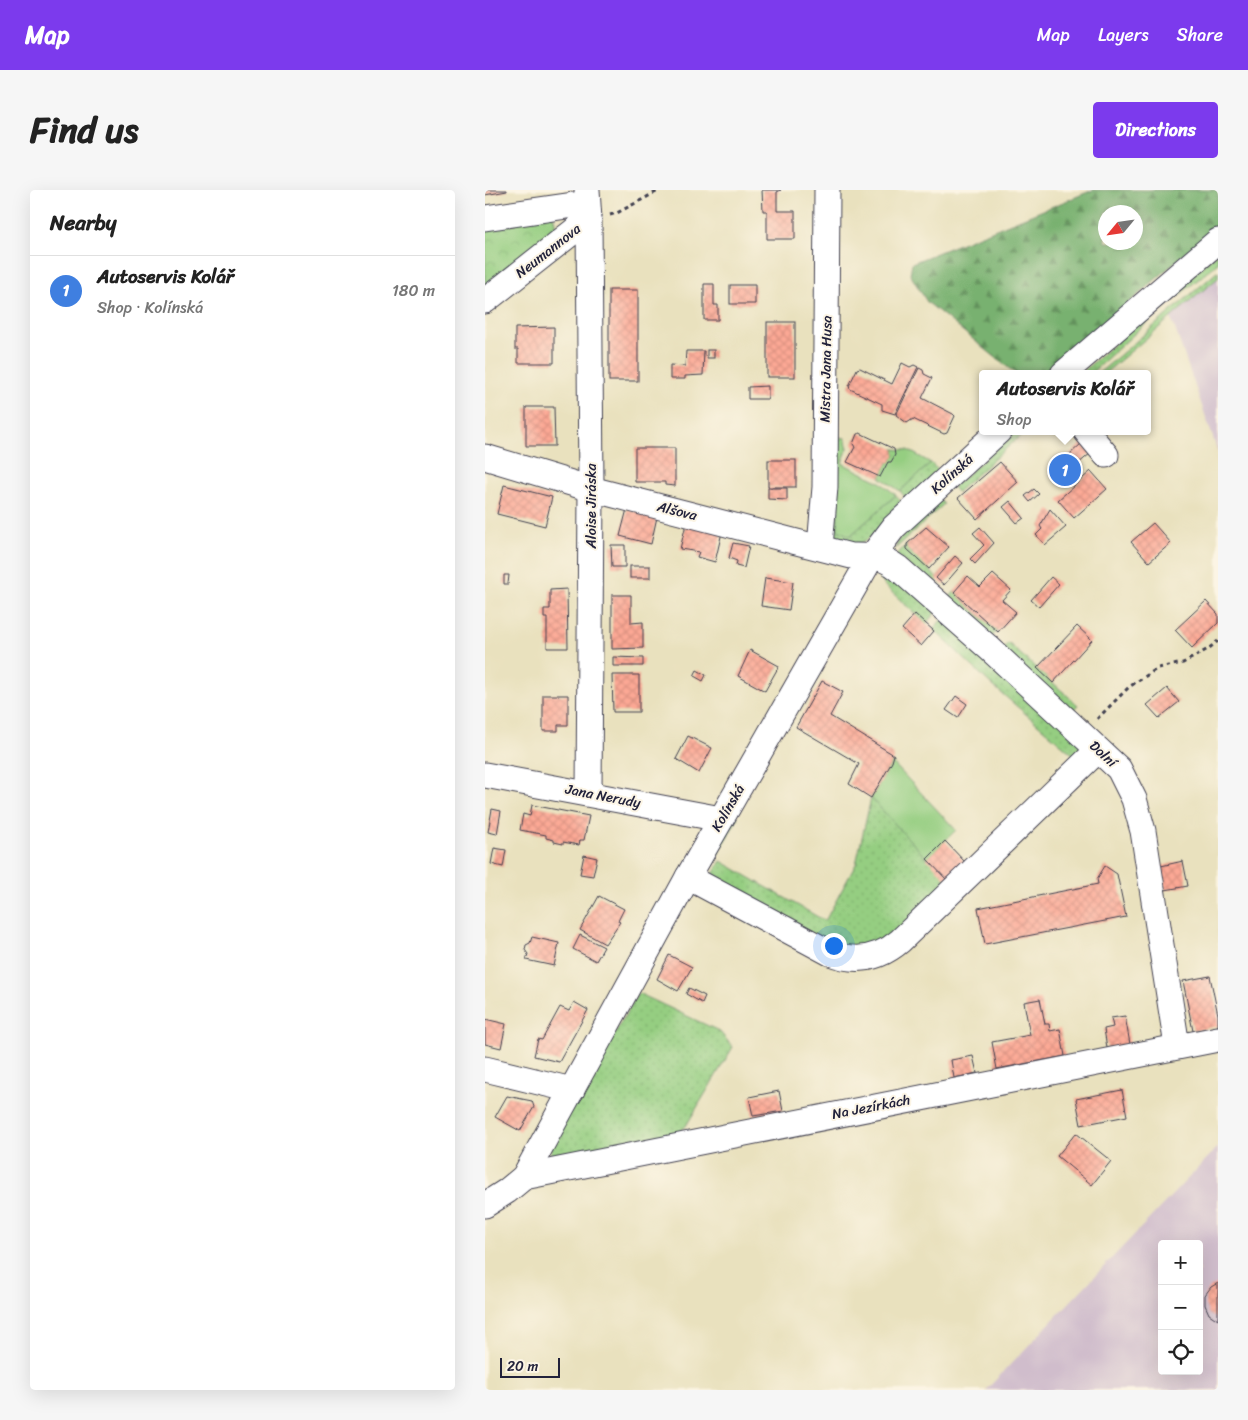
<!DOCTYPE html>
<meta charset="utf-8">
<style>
:root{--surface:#fff;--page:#f6f6f6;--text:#222;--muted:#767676;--line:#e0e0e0;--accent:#7c3aed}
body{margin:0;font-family:Sriracha,sans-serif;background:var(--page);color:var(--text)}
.controls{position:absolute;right:15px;bottom:15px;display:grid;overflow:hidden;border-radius:5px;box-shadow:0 5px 20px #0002}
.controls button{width:45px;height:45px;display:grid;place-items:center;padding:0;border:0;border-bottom:1px solid var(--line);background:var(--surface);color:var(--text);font:25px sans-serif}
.compass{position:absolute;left:613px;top:15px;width:45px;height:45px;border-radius:50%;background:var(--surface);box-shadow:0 5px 20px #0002;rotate:241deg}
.scale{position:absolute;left:15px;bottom:12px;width:60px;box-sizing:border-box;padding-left:5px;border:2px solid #22223b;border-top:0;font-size:14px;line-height:18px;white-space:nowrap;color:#22223b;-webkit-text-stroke:4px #fcf5e5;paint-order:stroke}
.you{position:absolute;left:348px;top:755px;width:18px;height:18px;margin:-12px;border:4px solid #fff;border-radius:50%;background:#1a73e8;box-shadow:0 0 0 8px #1a73e833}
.badge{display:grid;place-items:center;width:32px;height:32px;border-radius:50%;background:var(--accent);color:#fff;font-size:16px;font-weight:700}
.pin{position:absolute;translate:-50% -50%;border:2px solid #fff;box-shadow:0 1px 5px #0006}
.popup{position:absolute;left:494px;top:180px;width:172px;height:65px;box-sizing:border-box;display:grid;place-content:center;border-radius:5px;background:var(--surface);filter:drop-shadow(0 1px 4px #0005);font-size:16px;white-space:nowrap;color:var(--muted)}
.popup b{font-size:19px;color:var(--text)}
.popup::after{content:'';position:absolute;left:50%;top:100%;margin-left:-10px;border:10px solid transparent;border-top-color:var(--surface)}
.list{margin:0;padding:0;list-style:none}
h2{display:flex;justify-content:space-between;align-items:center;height:65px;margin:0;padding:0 20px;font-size:21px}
h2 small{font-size:16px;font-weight:400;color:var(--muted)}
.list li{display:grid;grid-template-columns:32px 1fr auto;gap:15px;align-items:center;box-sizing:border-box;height:70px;padding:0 20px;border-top:1px solid var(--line)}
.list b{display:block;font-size:19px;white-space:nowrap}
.list p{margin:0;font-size:16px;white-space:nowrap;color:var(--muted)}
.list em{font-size:16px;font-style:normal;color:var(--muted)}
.icon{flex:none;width:28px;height:28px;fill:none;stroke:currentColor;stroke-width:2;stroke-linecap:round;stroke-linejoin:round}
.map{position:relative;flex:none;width:733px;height:1200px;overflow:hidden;border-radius:5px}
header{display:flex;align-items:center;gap:30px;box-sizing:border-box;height:70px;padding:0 25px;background:var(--accent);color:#fff}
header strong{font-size:24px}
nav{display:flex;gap:28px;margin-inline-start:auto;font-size:18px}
.intro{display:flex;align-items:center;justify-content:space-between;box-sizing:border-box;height:120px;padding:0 30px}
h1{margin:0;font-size:35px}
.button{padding:12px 22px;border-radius:5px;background:var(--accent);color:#fff;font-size:18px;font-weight:700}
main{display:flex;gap:30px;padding:0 30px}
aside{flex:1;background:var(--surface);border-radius:5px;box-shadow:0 5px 20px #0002}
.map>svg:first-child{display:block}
.industrial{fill:#d0bdcc;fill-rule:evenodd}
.grass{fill:url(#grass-dots);stroke:#5c785e}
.forest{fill:url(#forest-firs);stroke:#4d6a55;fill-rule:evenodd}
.park{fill:url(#park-crowns);stroke:#5c785e}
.garden{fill:#95ce81;stroke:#5c785e}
.building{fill:url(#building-cross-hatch)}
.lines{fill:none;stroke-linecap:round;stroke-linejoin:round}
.minor-casing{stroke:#403f4f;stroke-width:27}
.path{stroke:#403f4f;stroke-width:3;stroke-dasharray:4 4;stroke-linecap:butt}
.minor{stroke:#fff;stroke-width:25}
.labels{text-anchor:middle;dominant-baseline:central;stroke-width:4;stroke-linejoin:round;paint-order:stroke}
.street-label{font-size:14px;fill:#22223b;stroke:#fcf5e5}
</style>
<header>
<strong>Map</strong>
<nav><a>Map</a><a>Layers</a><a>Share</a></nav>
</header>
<div class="intro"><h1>Find us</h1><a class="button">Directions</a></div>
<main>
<aside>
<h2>Nearby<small></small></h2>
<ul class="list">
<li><span class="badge" style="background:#3f7fe0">1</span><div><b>Autoservis Kolář</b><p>Shop · Kolínská</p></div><em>180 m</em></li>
</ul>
</aside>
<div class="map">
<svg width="733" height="1200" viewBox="0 0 733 1200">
<defs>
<pattern id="grass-dots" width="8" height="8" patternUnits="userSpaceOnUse" patternTransform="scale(1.25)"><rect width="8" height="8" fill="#95ce81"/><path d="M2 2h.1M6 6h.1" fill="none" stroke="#80b170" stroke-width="1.8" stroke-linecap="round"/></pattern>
<pattern id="forest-firs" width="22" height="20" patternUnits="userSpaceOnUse" patternTransform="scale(1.25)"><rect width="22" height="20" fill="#78b16f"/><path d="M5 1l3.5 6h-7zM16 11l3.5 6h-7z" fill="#62905c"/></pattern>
<pattern id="park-crowns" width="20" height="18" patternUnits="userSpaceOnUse" patternTransform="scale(1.25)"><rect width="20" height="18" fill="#95ce81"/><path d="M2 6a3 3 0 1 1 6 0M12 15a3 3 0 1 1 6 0" fill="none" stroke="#80b170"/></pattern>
<pattern id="building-cross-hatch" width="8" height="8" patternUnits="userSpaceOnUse" patternTransform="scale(1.25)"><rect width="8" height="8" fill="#fca894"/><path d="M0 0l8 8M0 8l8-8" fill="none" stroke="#d89080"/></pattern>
</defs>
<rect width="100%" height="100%" fill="#fcf5e5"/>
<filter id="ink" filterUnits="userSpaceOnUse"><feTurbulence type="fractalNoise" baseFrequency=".02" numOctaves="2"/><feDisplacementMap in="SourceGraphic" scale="10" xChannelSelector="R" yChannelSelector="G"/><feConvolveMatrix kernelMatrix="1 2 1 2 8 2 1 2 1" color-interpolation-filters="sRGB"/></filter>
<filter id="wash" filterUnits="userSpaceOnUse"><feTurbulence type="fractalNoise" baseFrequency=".0096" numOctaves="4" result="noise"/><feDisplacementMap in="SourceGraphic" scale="20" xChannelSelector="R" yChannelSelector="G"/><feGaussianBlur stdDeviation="1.12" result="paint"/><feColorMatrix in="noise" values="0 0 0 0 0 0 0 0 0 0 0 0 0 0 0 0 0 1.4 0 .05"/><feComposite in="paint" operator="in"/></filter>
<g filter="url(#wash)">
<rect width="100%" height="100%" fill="#e9e1be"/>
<!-- industrial -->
<g class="industrial">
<polygon points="733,87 733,262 686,127"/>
<path d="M733,957V1200H501ZM677,1054H714V1181H677Z"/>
</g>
<!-- grass -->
<g class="grass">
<polygon points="733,62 733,73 669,126 605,184 595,184"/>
<polygon points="733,81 733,88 619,184 613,184"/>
<polygon points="531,241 541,241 472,302 468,297"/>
<path d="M353,242L354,265L365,346L411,305L416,312C407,327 383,358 362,355C358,355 352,351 348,349V243Z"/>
<polygon points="446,273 454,281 422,309 415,301"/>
<polygon points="454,309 459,314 410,359 414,349"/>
<polygon points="422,354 422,359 444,379 453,390 446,397 411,365"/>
<polygon points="400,380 452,420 441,434 398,394 399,393 394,389"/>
<polygon points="469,402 512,441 503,451 461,412"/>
<polygon points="460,426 600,553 591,567 507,495 448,439"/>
<polygon points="523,453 593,515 584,524 515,462"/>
<polygon points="386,608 463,690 416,744 360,762 230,691 228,684 236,671 340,731 371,674"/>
<polygon points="250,626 253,628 228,673 228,667"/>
<polygon points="153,803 234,841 248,857 201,936 191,947 78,971 66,965 66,953"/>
</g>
<!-- forest -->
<path class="forest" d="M608,0H733V35L562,184H531L442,112L425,84L427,73ZM620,22H650V52H620Z"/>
<!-- park -->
<path class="park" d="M67,24C71,32 71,37 68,46L0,98V34Z"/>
<!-- garden -->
<g class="garden">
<polygon points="353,247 360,248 363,258 357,273 395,292 411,305 365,346 353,340"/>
<polygon points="409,259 423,260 446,273 415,301 395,287 403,272 406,272 410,265"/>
<polygon points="407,572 471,640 442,669 386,608"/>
</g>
<g id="blocks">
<!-- building -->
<g class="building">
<polygon points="0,0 22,0 22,1 0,5"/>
<polygon points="277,0 296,0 292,2 292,21 310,21 310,49 282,49 282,21 278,21"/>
<polygon points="219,94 229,94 229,115 233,115 233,130 219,130"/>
<rect x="245" y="95" width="25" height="19"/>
<rect x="124" y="100" width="29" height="91"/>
<rect x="282" y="132" width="28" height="55"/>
<polygon points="69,137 69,173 33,173 33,159 30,159 30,138"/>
<rect x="222" y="160" width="7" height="8"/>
<polygon points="201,161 219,161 218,185 200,186 200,189 185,189 185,175 200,176"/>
<polygon points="417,173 425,177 429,175 433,177 410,224 397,220 397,214 365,199 364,196 372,179 375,178 407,194"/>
<polygon points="434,178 438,180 439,184 447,188 437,208 468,224 470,226 462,243 459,244 428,229 422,233 411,225"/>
<polygon points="283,196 283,209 263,209 263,197"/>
<polygon points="41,217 69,217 70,256 41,256"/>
<polygon points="375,243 409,259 410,265 406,272 403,272 395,287 362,272 370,257 368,254 372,244"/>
<polygon points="597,253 606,263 593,274 584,265"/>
<polygon points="150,258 190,258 190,296 180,295 180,292 150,292"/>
<rect x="283" y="270" width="28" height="27"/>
<polygon points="515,272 533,292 492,329 473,308"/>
<polygon points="606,281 622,299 589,328 573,310"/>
<polygon points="19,295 67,307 60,336 12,324"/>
<polygon points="283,298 302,298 302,310 283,309"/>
<polygon points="549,299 554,304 545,312 540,306"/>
<polygon points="525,311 539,328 532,333 518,317"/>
<polygon points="142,319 172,327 166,354 135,346"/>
<polygon points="565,319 581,337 560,355 551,345 557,339 555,336"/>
<polygon points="668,333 686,353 664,372 646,352"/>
<polygon points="201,334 237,342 230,372 212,367 214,362 195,359"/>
<polygon points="441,337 464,357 444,379 422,359 422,354"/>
<polygon points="495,337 509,353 490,374 485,369 499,355 488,343"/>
<polygon points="248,353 264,356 259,378 251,376 252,371 244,368"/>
<polygon points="126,355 140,355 140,377 127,377"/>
<polygon points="470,366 478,373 459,395 451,388"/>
<rect x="145" y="376" width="20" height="12"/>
<polygon points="508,384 526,400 517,410 531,422 513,442 469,402 483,386 495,397"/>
<polygon points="19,385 24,385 23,394 19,394"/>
<polygon points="566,387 574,394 554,417 546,410"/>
<polygon points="280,388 308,392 304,420 276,416"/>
<polygon points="82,399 83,458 62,458 62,428 59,428 59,419 65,419 65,400"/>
<polygon points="127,405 146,405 146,433 158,432 158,458 127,459"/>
<polygon points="721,411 733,424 733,433 707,458 690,440"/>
<polygon points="430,424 449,441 436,456 417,439"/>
<polygon points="592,436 607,450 568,493 552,478"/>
<polygon points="265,460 294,476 280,501 253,486"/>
<polygon points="128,467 158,468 158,476 128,476"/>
<polygon points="212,480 221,485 218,491 209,486"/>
<polygon points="127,485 154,485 154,522 128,522"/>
<polygon points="337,491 358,502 345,526 409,565 407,572 386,608 364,594 374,574 311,537"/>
<polygon points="682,498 694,512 674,528 662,515"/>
<polygon points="58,505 83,505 83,535 73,535 73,541 58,541"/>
<polygon points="471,506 482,514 473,528 461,520"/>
<polygon points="203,546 227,558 214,583 191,569"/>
<polygon points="47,615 104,626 99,650 95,650 94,655 78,652 78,654 69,652 69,650 61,648 61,645 35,640 38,624 45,626"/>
<polygon points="7,619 16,621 12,644 3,642"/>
<polygon points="460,651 481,673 463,691 442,669"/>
<polygon points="9,658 21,660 18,677 6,674"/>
<polygon points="99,665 112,668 108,686 95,684"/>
<polygon points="698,671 703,696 680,700 676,676"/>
<polygon points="620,676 632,684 641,727 500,754 493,718 613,694 612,689"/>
<polygon points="114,706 139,719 133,731 135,732 120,754 95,740"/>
<polygon points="95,745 119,757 111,771 88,759"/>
<polygon points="47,747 74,753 69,776 41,770 43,764 40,760 41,755 45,753"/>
<polygon points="184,765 207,777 193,801 172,789"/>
<polygon points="725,786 733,825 733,836 708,841 698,791"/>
<polygon points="204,798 220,806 217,813 201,804"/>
<polygon points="555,809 560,834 564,834 565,841 575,839 580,866 512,879 507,852 545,845 539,812"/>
<polygon points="89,812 103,820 74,872 49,866 53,849 57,850 75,817 84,821"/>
<polygon points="640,826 645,854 622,858 619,839 628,837 626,828"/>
<polygon points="0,829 21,834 16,858 0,854"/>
<polygon points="488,866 492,883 469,888 466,870"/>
<polygon points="637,900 642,926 596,935 591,909"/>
<polygon points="294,901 298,921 268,926 264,907"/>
<polygon points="22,906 47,911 49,917 35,941 10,927"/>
<polygon points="591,943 626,971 607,995 572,966"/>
<polygon points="733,1093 733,1130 724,1124 720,1115 720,1105 726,1097"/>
</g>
</g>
</g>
<g filter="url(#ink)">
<use href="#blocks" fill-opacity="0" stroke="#403f4f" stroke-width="1"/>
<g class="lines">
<defs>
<g id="minor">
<polyline points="102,0 104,29 106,299 104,603"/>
<polyline points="0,28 102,13"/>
<polyline points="0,111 104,29"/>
<polyline points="578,184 733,51"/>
<polyline points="601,241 621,265"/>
<path d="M0,267L106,299L366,366C388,366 395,365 413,378L505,459L634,579L649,609L658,641L692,856"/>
<polyline points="335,357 340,297 342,0"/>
<polyline points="0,585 236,629"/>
<path d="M203,687L345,763C371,773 394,769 415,751L613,560"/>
<polyline points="0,879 87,900"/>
<polyline points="39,987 733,849"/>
<polyline points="0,1015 22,1001 39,987 203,687 387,366 409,337 514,241"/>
</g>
</defs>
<!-- minor casing -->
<use href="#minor" class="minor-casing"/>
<!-- path -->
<g class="path">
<polyline points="125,25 132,23 175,0"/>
<polyline points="612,529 644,497 673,478 698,473 723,459 733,451"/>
</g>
<!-- minor -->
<use href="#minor" class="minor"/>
</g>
</g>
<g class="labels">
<!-- street labels -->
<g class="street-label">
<text transform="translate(63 61) rotate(-38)">Neumannova</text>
<text transform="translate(341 179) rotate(-89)">Mistra Jana Husa</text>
<text transform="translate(467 284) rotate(-42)">Kolínská</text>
<text transform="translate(106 316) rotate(-90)">Aloise Jiráska</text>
<text transform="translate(192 321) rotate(14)">Alšova</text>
<text transform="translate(618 564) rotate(43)">Dolní</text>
<text transform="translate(118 606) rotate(11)">Jana Nerudy</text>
<text transform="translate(243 618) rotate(-60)">Kolínská</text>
<text transform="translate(386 917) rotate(-11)">Na Jezírkách</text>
</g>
</g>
</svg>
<div class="controls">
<button>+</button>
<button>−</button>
<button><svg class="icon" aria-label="locate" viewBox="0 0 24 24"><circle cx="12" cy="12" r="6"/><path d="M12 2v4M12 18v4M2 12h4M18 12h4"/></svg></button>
</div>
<svg class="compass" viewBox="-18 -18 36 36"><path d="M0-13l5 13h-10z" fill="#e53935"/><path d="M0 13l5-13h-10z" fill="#767676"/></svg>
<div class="scale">20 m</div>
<div class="you"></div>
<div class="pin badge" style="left:580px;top:280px;background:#3f7fe0">1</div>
<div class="popup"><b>Autoservis Kolář</b>Shop</div>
</div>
</main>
